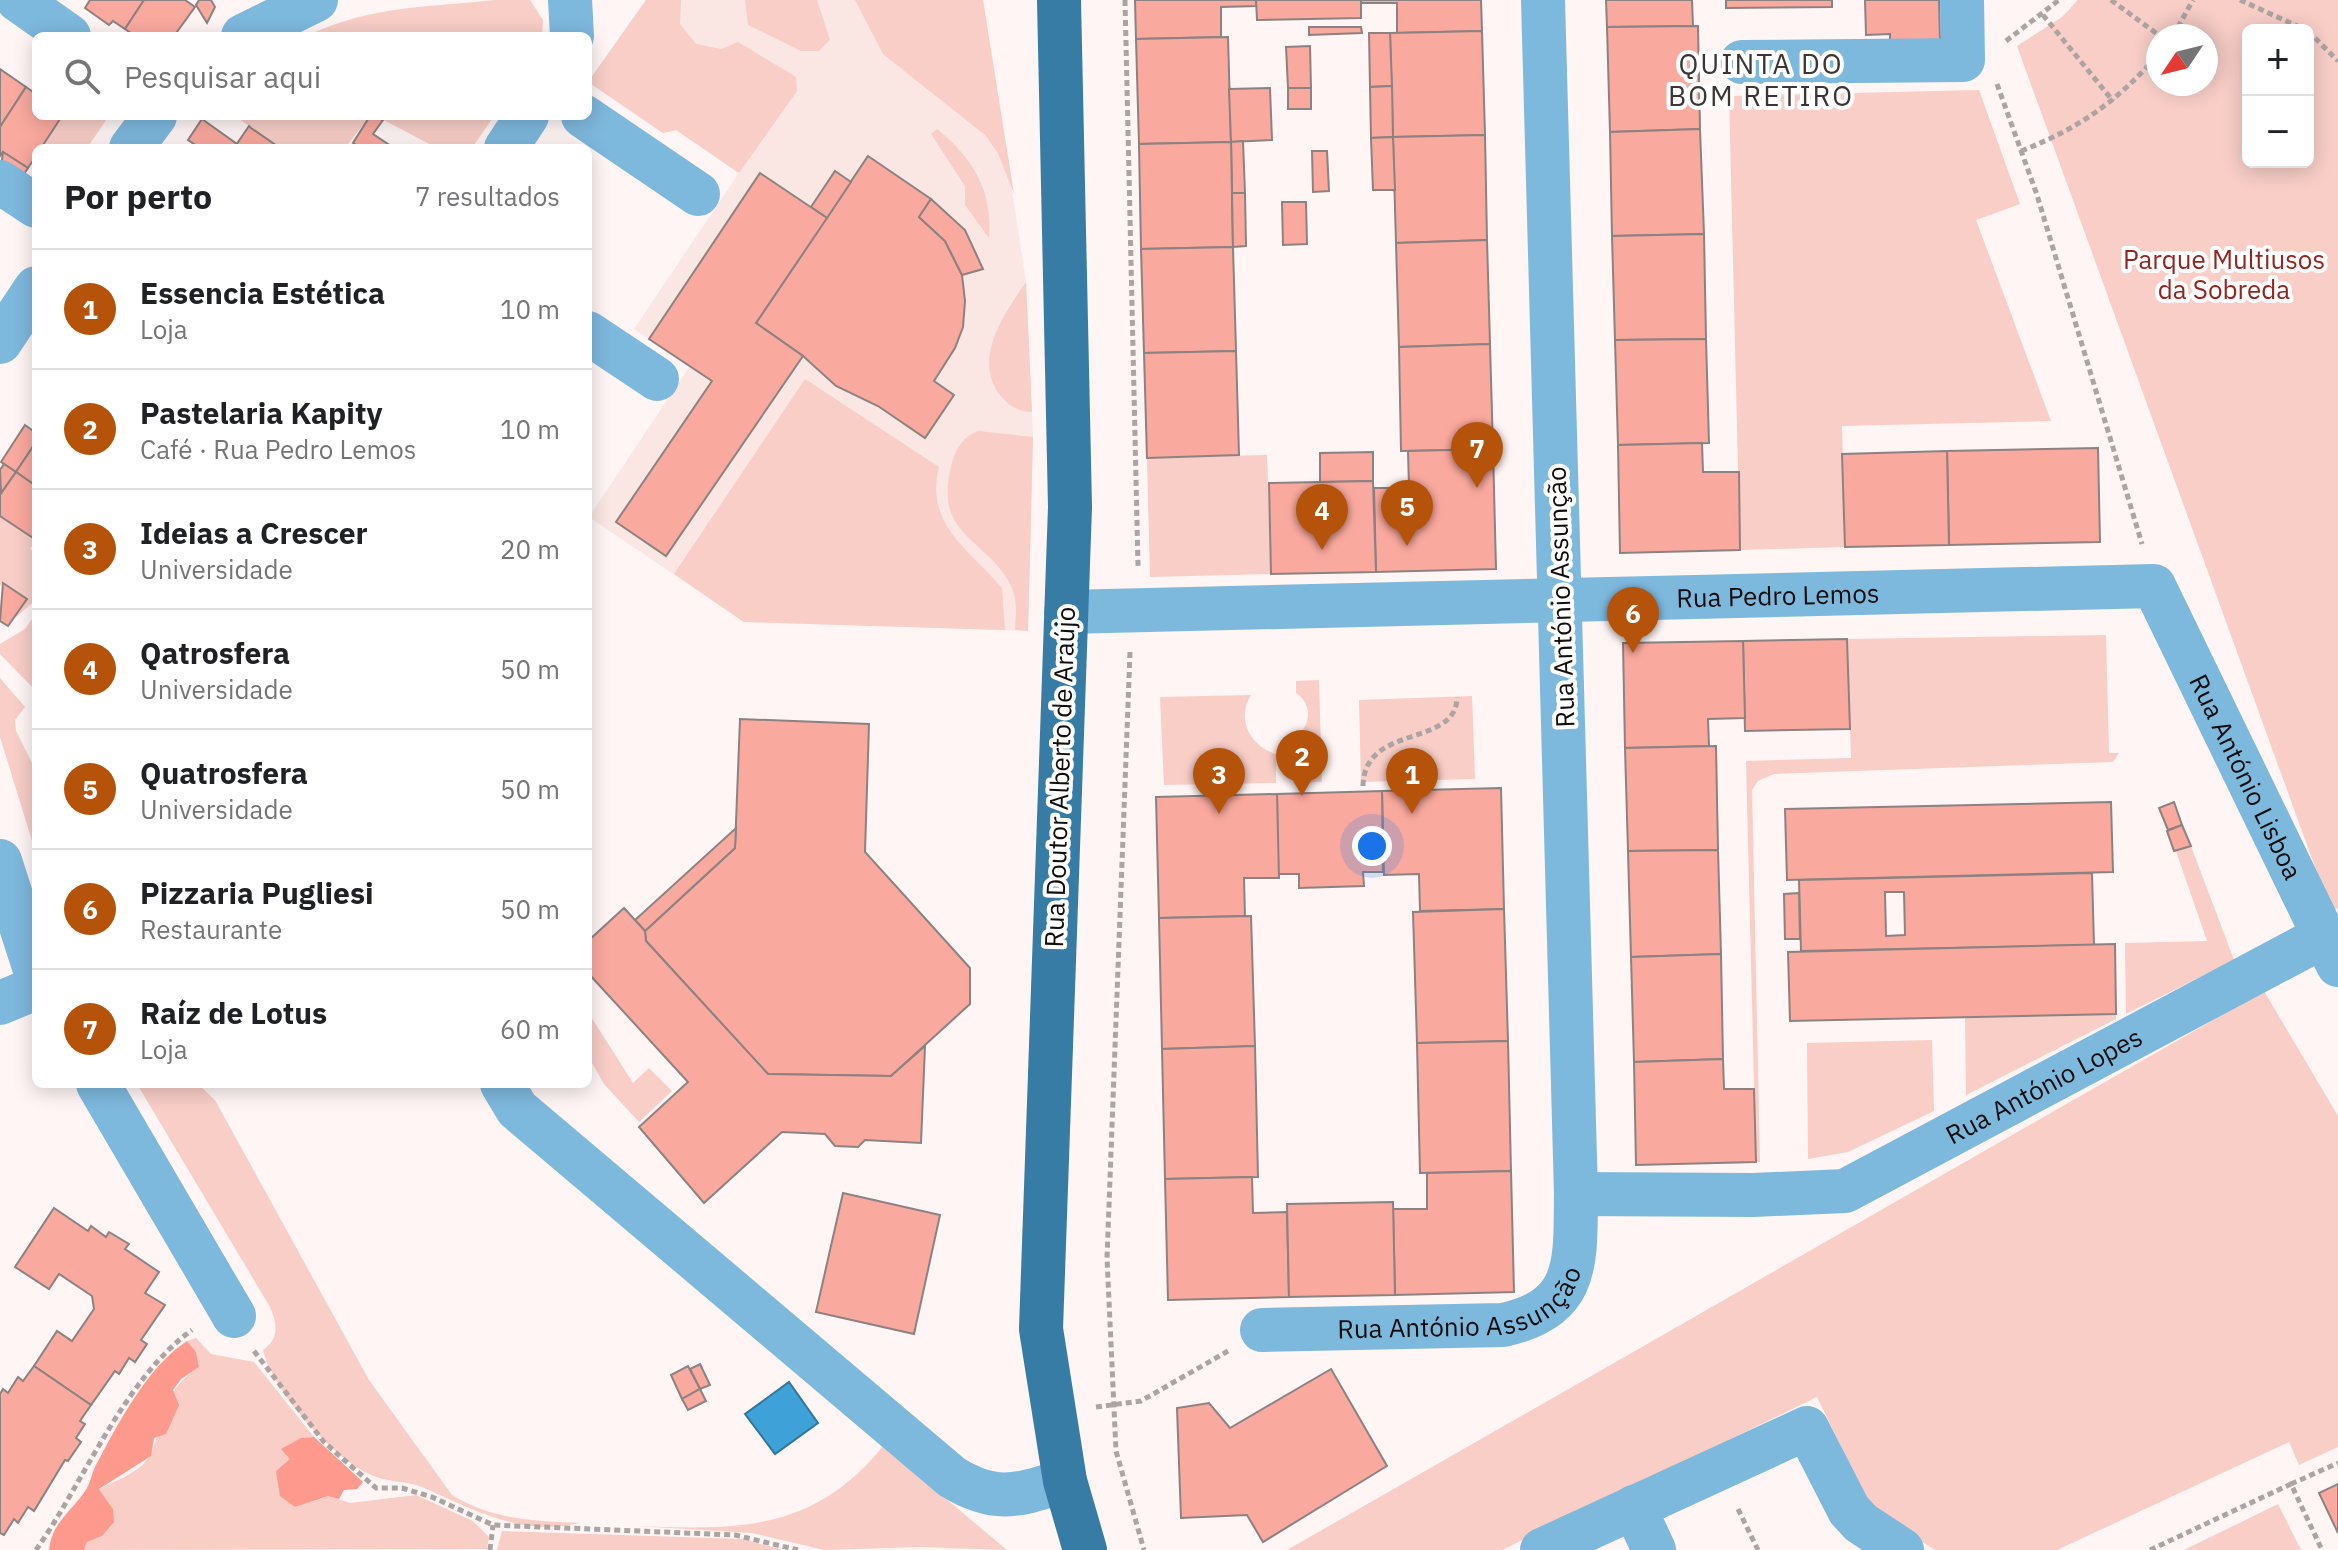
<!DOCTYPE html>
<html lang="pt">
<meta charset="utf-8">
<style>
:root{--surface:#fff;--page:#f6f6f6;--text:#202124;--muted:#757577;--line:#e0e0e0;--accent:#b45309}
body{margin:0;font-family:"IBM Plex Sans",sans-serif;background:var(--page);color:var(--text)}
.controls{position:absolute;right:24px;top:24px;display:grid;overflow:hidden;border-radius:12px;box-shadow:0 4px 20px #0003}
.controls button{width:72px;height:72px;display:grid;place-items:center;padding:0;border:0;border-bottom:2px solid var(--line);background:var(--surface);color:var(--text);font:40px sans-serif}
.compass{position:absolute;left:2146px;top:24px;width:72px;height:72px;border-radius:50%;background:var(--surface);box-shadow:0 4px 20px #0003;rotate:235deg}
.you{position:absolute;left:1372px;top:846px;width:28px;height:28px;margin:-20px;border:6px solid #fff;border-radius:50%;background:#1a73e8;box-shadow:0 0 0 12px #1a73e833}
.badge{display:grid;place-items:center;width:52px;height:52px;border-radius:50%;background:var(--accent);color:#fff;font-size:26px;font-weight:700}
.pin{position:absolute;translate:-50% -66px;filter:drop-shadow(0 2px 4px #0008)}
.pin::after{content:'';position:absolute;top:42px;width:28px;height:24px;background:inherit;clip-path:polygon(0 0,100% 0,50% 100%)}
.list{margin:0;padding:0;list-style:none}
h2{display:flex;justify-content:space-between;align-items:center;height:104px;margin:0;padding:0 32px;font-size:34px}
h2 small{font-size:26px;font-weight:400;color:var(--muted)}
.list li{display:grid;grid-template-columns:52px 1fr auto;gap:24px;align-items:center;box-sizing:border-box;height:120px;padding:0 32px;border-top:2px solid var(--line)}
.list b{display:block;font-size:30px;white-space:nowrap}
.list p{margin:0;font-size:26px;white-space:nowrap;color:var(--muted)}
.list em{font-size:26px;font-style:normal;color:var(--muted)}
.icon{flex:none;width:44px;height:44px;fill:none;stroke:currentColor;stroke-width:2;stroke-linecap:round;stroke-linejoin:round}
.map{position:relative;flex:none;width:2338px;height:1550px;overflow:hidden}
.search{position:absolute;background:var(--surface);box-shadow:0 4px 20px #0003;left:32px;top:32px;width:560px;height:88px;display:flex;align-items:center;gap:20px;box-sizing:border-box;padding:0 28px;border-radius:12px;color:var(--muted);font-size:30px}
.panel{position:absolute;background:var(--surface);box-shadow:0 4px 20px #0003;left:32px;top:144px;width:560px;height:944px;border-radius:12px}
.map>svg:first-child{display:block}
.built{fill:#fae6e3}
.green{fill:#f8cec7;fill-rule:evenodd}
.forest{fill:#fd9a8d}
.water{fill:#3ea2d9;stroke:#30759c;stroke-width:2}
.building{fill:#faa99e;stroke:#8c8281;stroke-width:2;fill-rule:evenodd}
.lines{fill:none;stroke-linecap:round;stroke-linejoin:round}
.path{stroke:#aba4a3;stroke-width:5;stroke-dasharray:6 4;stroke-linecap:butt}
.minor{stroke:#7db8dd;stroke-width:44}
.major{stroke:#377ca4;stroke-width:44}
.labels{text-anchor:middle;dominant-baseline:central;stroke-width:8;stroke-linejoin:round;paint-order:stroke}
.park-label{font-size:26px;fill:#96241e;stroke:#fff}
.street-label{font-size:26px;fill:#100d0c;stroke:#fff}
.neighbourhood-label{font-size:28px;letter-spacing:2px;fill:#3d3534;stroke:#fff}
</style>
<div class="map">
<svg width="2338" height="1550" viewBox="0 0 2338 1550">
<rect width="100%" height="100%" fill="#fef5f4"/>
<!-- built -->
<polygon class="built" points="646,0 983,0 1026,282 1033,437 1028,631 744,622 589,517 690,366 634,329 739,173 676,130 663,133 588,82"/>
<!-- green -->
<g class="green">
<path d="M495,0H530L543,20L542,36H306C376,4 426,8 495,0Z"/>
<polygon points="646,0 681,0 680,24 696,44 721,49 738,42 796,77 797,91 739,173 676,130 663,133 588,82"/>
<polygon points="745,0 817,0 830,40 819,51 801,51 748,25"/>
<polygon points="855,0 983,0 1014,194 998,153 985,135 883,54"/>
<path d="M2078,0H2338V908L2331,911L2017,46L2062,17ZM2248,30H2308V162H2248ZM2158,36H2206V84H2158Z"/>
<polygon points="1979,90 2020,204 1976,220 2051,421 1842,426 1845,547 1740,550 1729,96"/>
<polygon points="62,116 109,116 87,148 41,148"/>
<polygon points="235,116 370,116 345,148 280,148"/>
<polygon points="376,116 494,116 472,148 437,148"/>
<path d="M937,129C973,158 993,191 989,238L965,205V186L931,134Z"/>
<path d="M1026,282L1032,412C1018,412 1008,405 1000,395C972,358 1005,313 1026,282Z"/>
<path d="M805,379L939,467C924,525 971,551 1002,588L1005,630L744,622L674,574Z"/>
<path d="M978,431L1033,437L1028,631L1015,630C1016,613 1018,598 1009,582C985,538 932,535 952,463C956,448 963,437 978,431Z"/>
<polygon points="1267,455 1271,574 1150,577 1147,458"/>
<polygon points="0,516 36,540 30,549 36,553 36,600 10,622 26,599 3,583 0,586"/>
<polygon points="36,613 36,691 0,654 0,644 25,629"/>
<polygon points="2106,635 2109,753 2119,753 2113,762 1774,774 1758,781 1752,790 1760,1162 1756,1162 1746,761 1851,758 1847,639"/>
<polygon points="0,678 25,707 15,720 16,731 36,771 36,854 0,737"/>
<path d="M1319,680L1322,782L1294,783V735L1302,731C1312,718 1309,701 1296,693V681Z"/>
<path d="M1251,695C1236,719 1250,746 1276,754V783L1164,785L1160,697Z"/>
<polygon points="1472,696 1475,779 1361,782 1359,700"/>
<polygon points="2191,846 2234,960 2126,1014 2125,943 2207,941 2176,851"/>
<polygon points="2264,991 2338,1116 2338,1447 2299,1465 2289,1442 2057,1550 1935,1550 1872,1510 1817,1397 1502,1550 1287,1550"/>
<polygon points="588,1012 633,1083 649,1068 672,1091 639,1122 604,1084 588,1056"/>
<polygon points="2116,1014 2116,1019 1966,1095 1965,1017"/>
<polygon points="1932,1040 1934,1111 1848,1152 1808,1159 1807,1043"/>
<path d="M137,1084H198L215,1100L369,1380L452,1495C492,1520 535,1521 580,1523C521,1537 475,1510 422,1487C408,1481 388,1483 369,1474C332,1457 272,1390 263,1350C280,1338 277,1324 270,1307Z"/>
<path d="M196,1338L211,1354L254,1362L314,1437L301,1438L281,1484L280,1495L295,1507L329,1496L350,1503L416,1495L473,1521L489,1537L487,1549L84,1550L87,1542L102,1536L113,1509L99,1489C114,1482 144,1470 151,1454C166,1418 163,1390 199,1367L196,1352L187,1341Z"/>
<path d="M883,1446L1007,1550L920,1547L824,1550L752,1533L636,1526C737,1530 814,1532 883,1446Z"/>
<polygon points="2278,1504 2301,1550 2184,1550"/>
<polygon points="502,1531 742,1539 783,1550 497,1550"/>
</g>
<!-- forest -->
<g class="forest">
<path d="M187,1341L196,1352L199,1367L181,1379L173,1390L179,1405L166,1434L154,1438L151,1456L99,1489L113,1509L114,1522L102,1536L87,1542L84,1550H49C52,1521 73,1511 87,1488C91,1481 92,1472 96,1465C118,1424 147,1367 187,1341Z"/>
<polygon points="314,1437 363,1482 357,1489 344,1490 339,1499 328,1496 295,1507 280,1496 276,1471 290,1459 281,1449 301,1438"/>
</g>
<!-- water -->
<polygon class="water" points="789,1382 818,1423 775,1454 745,1414"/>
<!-- building -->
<g class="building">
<polygon points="90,0 144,0 125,29 113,21 109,25 85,8"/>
<polygon points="144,0 185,0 195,7 174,36 135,36 125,29"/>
<polygon points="199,0 211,0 215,7 207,23 196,5"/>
<polygon points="1135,0 1256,0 1257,6 1221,7 1221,37 1136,39"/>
<polygon points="1256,0 1361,0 1361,18 1257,20"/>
<polygon points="1361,0 1481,0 1482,31 1397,33 1397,3 1361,3"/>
<polygon points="1606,0 1692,0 1693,26 1607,27"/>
<polygon points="1726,0 1832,0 1832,7 1726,8"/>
<polygon points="1865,0 1939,0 1940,41 1890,42 1890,34 1866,35"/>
<polygon points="1698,26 1700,129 1610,132 1607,27"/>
<polygon points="1309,27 1361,27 1362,33 1309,35"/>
<polygon points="1482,31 1485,135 1393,137 1390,33"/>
<polygon points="1369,33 1390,33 1392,86 1370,87"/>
<polygon points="1228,37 1231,142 1139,144 1136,39"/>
<polygon points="1310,46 1311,88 1288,88 1286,47"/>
<polygon points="0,69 26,87 0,127"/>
<polygon points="1392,86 1393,137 1371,138 1370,87"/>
<polygon points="26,87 36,94 36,116 62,116 41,148 36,148 36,156 28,168 3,152 0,156 0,127"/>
<polygon points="1270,88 1272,140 1231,142 1229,89"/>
<rect x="1288" y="88" width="23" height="21"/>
<polygon points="370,116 383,120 373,134 394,148 361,148 353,143"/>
<polygon points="202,119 237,144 234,148 200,148 188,140"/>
<polygon points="249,126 251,128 280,148 234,148"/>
<polygon points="1700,129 1704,234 1612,236 1610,132"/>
<polygon points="1485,135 1487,240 1396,243 1393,137"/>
<polygon points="1393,137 1395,190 1373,190 1371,138"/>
<polygon points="1243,141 1245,193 1232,193 1231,142"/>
<polygon points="1231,142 1233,247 1141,249 1139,144"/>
<polygon points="1312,151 1327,151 1329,191 1313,192"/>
<polygon points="3,152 28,168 17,184 0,173"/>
<polygon points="868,156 931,199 919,217 945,241 962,275 965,301 963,327 955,348 934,381 954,395 925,438 878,406 836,386 803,356 756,323"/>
<polygon points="835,171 851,182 827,218 811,207"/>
<polygon points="760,173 827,218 756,323 803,356 666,556 616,522 712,381 649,339"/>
<polygon points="1232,193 1245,193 1246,246 1233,247"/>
<polygon points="931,199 965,230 983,269 962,275 945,241 919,217"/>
<polygon points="1282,202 1306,202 1307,244 1283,245"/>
<polygon points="1704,234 1706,339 1615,340 1612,236"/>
<polygon points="1487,240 1490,344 1399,347 1396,243"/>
<polygon points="1233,247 1236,351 1144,353 1141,249"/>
<polygon points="1706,339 1709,443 1618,445 1615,340"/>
<polygon points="1490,344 1493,449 1401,451 1399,347"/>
<polygon points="1236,351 1239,455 1147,458 1144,353"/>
<polygon points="25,425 36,433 36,442 16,472 1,462"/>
<polygon points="36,442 36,486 16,472"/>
<polygon points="1702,443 1703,472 1739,472 1740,550 1620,553 1618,445"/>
<polygon points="2098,448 2100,542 1949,545 1947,451"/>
<polygon points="1493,449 1496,569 1376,572 1374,488 1409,488 1408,451"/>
<polygon points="1947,451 1949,545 1845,547 1842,454"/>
<polygon points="1373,452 1373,481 1320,482 1320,453"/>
<polygon points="4,464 16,472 1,493 0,470"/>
<polygon points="16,472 36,486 36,540 0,516 0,495"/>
<polygon points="1373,481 1376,572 1271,574 1269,483"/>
<polygon points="3,583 27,599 8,626 0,621"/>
<polygon points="1847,639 1850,729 1745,731 1743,641"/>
<polygon points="1743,641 1745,718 1708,719 1709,746 1625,748 1623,643"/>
<polygon points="740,719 869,724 865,852 970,968 970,1004 891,1076 768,1074 646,941 645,931 735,848"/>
<polygon points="1716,746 1718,850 1628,851 1625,748"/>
<polygon points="1501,788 1504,909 1420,911 1419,874 1384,875 1382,791"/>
<polygon points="1382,791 1383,872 1363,872 1364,886 1299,888 1299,874 1278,874 1277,794"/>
<polygon points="1277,794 1279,878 1244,878 1245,916 1159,918 1156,797"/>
<polygon points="2111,802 2113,872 1787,880 1785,809"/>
<polygon points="2174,802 2182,825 2168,830 2159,808"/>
<polygon points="2182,825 2191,846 2174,851 2167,831"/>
<polygon points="736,828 735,848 645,931 635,920"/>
<polygon points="1718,850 1721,954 1631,957 1628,851"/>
<path d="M2092,873L2094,945L1801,951L1799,880ZM1885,892H1904L1905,935L1886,936Z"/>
<polygon points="1799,893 1800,939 1785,939 1784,894"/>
<polygon points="624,908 645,931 646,941 768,1074 891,1076 925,1046 921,1143 865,1140 858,1147 835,1146 825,1134 782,1132 704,1203 639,1127 688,1082 588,973 588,941"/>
<polygon points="1504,909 1508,1041 1417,1043 1413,912"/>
<polygon points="1251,916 1255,1046 1162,1049 1159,918"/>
<polygon points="2115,944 2116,1014 1790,1021 1788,952"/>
<polygon points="1721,954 1723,1059 1634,1062 1631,957"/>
<polygon points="1508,1041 1511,1171 1420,1173 1417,1043"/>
<polygon points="1255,1046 1258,1177 1165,1179 1162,1049"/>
<polygon points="1723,1059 1724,1089 1754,1089 1756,1162 1636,1165 1634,1062"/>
<polygon points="1511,1171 1514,1292 1395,1295 1393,1209 1427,1209 1427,1173"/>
<polygon points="1252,1177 1253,1213 1287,1212 1289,1297 1168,1300 1165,1179"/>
<polygon points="843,1193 940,1215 914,1334 816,1312"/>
<polygon points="1393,1202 1395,1295 1289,1297 1287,1204"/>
<polygon points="54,1208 88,1231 91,1226 106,1237 109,1232 129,1244 125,1249 159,1272 145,1293 165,1305 141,1340 147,1344 135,1362 129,1358 119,1374 115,1371 91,1405 34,1366 57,1331 72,1341 94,1309 92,1296 59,1274 49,1289 15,1267"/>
<polygon points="700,1364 710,1385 700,1389 690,1369"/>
<polygon points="34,1366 91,1405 80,1421 85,1424 76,1438 81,1442 68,1461 65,1460 34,1511 28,1507 18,1523 14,1519 4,1535 0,1533 0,1394 3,1389 8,1393 18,1377 23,1381"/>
<polygon points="688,1366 700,1389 682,1399 671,1375"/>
<polygon points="1331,1369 1387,1466 1263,1542 1247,1515 1181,1518 1177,1408 1209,1403 1230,1428"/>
<polygon points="700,1389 706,1401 688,1410 682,1399"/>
<polygon points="2338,1484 2338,1533 2319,1493"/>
</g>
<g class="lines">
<!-- path -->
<g class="path">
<polyline points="1125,0 1138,566"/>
<polyline points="2111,0 2160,36"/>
<polyline points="2240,0 2306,30"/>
<polyline points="2043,15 2113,101"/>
<polyline points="2308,31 2338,61"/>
<polyline points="2173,36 2193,0"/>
<polyline points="2006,41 2059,0"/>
<polyline points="1997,84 2037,195 2142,544"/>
<path d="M2021,151C2080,128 2116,102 2158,55"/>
<polyline points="1130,652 1107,1258 1116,1451 1144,1550"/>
<path d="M1363,786C1364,723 1457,748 1457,697"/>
<polyline points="254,1351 324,1442 376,1488 402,1488 432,1497 493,1525 735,1535 798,1550"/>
<polyline points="1096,1407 1141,1401 1228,1351"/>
<polyline points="2291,1484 2338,1463"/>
<polyline points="1738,1509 1758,1550"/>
<path d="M36,1550C84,1482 124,1379 192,1330"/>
<polyline points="490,1550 493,1525"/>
<polyline points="2150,1550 2291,1484 2322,1550"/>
</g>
<!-- minor -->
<g class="minor">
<polyline points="18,0 69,36"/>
<polyline points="570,0 572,36"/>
<polyline points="243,36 316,0"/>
<polyline points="1742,62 1963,60 1962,0"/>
<polyline points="583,116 698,194"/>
<polyline points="131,148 155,116"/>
<polyline points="506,148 527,116"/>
<polyline points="0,182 36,206"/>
<polyline points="588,333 657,379"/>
<polyline points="0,342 36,288"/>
<path id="s1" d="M1066,612L2154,586L2338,965"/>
<polyline points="0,861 36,973"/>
<polyline points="0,1003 36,988"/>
<polyline points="98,1084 234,1316"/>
<path d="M502,1084L517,1109L952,1477C996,1504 1018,1495 1065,1481"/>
<path id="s2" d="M1576,1194L1753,1195L1845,1191L2324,936"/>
<path id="s3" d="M1262,1330L1503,1325C1581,1308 1575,1261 1576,1194L1543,0"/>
<polyline points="1634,1507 1654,1550"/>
<polyline points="1542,1550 1807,1428 1849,1510 1861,1523 1902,1550"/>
</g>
<!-- major -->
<polyline class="major" points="1059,0 1070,507 1041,1329 1065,1481 1085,1550"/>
</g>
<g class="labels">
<!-- park labels -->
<g class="park-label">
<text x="2224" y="259">Parque Multiusos<tspan x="2224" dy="30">da Sobreda</tspan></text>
</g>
<!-- street labels -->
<g class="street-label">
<text stroke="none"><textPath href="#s1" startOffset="712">Rua Pedro Lemos</textPath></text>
<text transform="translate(1560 597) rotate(-92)">Rua António Assunção</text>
<text stroke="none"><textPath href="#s1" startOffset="1300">Rua António Lisboa</textPath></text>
<text transform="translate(1059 777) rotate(-88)">Rua Doutor Alberto de Araújo</text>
<text stroke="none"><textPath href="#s2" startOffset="494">Rua António Lopes</textPath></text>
<text stroke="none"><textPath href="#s3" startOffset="206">Rua António Assunção</textPath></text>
</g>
<!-- neighbourhood labels -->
<g class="neighbourhood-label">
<text x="1761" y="63">QUINTA DO<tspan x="1761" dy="32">BOM RETIRO</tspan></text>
</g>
</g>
</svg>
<div class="controls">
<button>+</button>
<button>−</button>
</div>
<svg class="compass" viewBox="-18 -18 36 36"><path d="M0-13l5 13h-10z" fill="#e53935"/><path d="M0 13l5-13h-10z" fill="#757577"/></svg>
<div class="you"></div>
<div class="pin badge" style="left:1412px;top:814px">1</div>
<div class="pin badge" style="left:1302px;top:796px">2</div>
<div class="pin badge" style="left:1219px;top:814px">3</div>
<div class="pin badge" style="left:1322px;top:550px">4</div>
<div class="pin badge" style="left:1407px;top:546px">5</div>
<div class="pin badge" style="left:1633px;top:653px">6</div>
<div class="pin badge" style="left:1477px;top:488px">7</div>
<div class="search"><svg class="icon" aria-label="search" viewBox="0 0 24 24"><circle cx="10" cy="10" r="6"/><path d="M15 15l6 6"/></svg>Pesquisar aqui</div>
<section class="panel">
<h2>Por perto<small>7 resultados</small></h2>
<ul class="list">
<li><span class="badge">1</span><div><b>Essencia Estética</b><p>Loja</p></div><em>10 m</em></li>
<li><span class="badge">2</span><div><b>Pastelaria Kapity</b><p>Café · Rua Pedro Lemos</p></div><em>10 m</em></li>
<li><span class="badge">3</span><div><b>Ideias a Crescer</b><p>Universidade</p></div><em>20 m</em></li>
<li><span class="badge">4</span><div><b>Qatrosfera</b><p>Universidade</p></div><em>50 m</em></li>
<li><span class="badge">5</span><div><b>Quatrosfera</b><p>Universidade</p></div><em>50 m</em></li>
<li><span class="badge">6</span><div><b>Pizzaria Pugliesi</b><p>Restaurante</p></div><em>50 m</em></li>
<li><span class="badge">7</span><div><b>Raíz de Lotus</b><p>Loja</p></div><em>60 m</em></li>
</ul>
</section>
</div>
